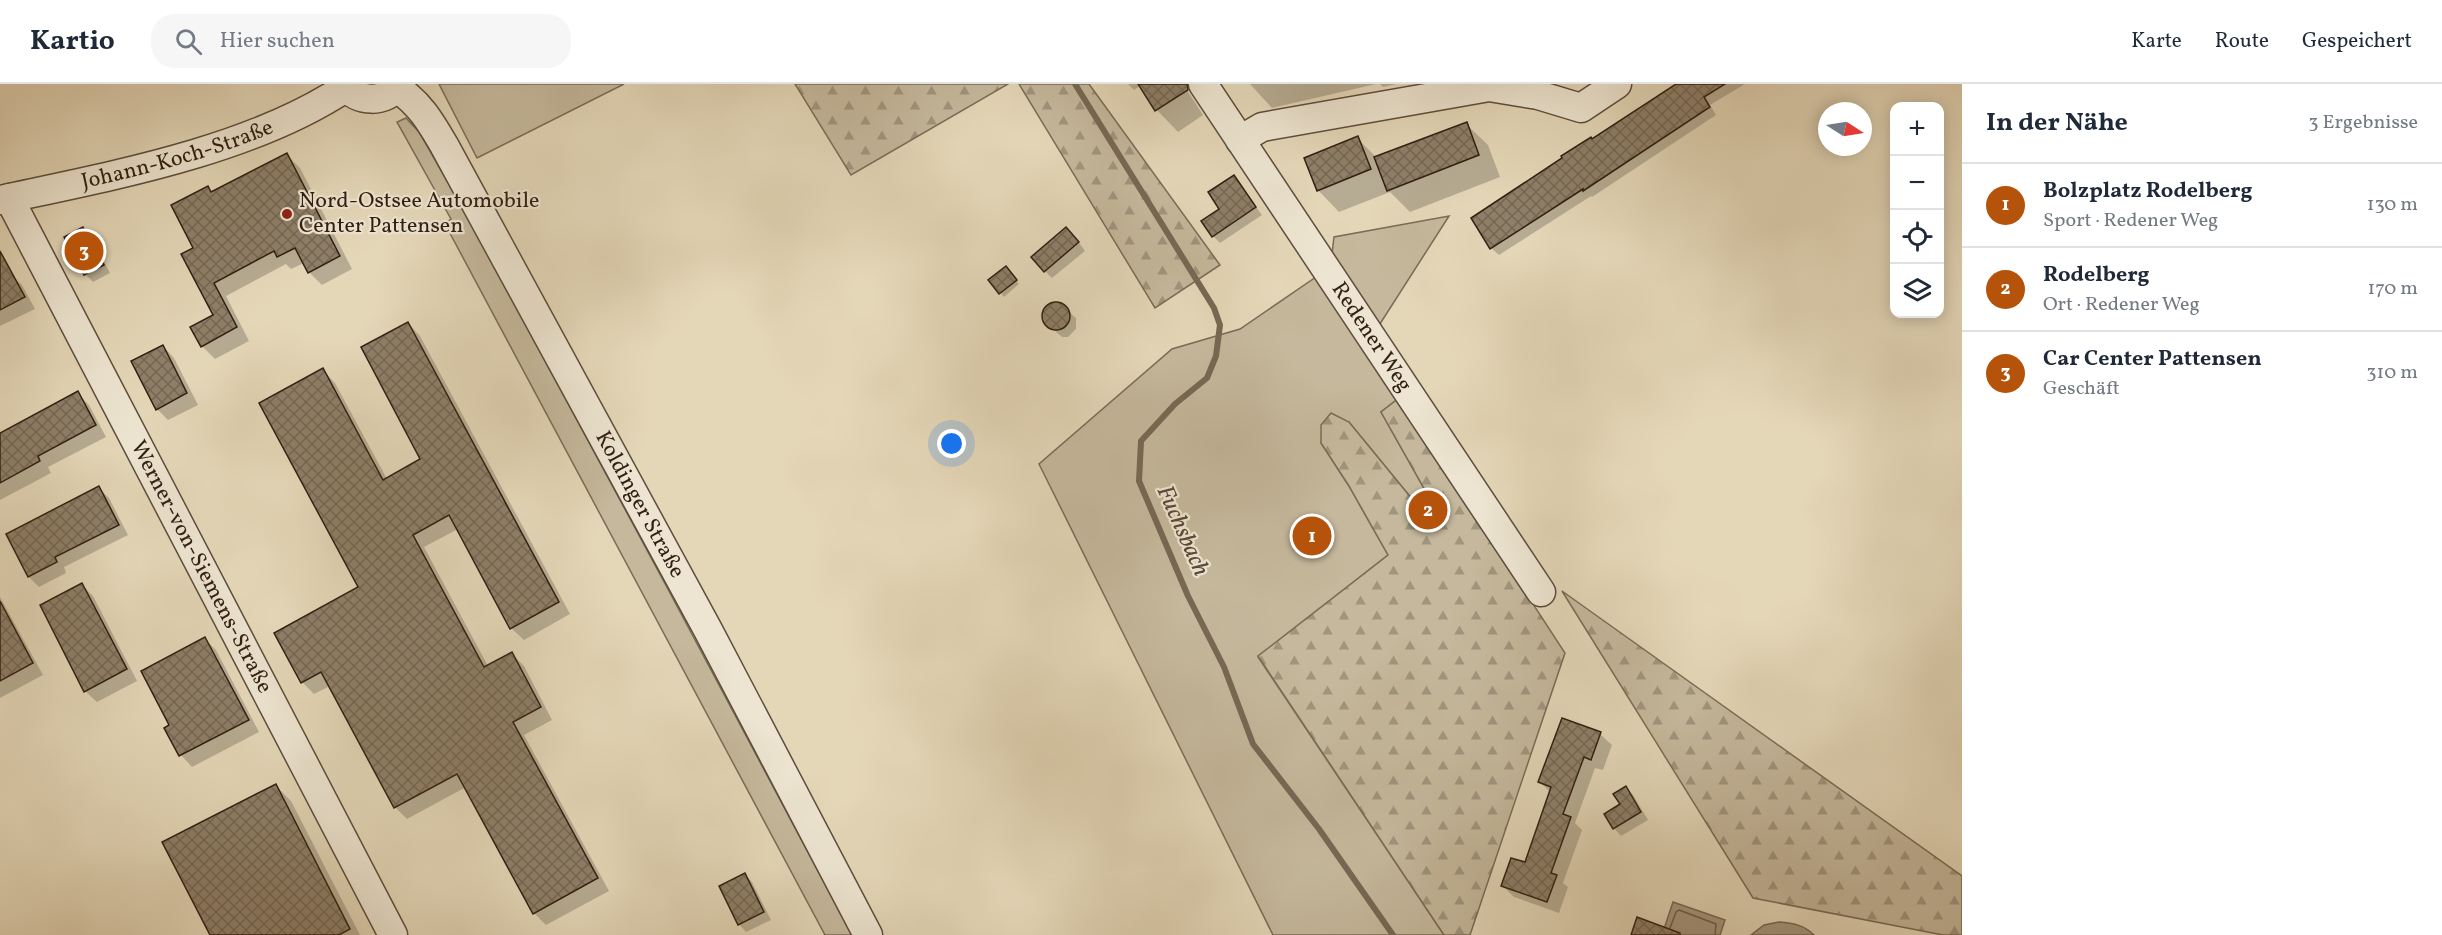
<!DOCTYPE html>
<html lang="de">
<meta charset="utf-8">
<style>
:root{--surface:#fff;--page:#f6f6f7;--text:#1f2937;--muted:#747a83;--line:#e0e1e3;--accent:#b45309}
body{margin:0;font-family:Vollkorn,serif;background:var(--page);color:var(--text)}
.controls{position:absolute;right:18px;top:18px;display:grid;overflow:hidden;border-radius:12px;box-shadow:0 3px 15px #0003}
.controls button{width:54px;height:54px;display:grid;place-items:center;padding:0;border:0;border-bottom:2px solid var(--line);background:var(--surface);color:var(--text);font:30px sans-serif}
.compass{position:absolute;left:1818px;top:18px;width:54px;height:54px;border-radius:50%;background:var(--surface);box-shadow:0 3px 15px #0003;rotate:102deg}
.you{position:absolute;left:952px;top:360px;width:21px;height:21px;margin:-15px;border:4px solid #fff;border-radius:50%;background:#1a73e8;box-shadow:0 0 0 9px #1a73e833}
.badge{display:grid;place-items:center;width:39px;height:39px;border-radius:50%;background:var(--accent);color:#fff;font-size:20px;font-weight:700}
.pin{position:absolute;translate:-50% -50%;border:3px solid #fff;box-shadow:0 2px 6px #0006}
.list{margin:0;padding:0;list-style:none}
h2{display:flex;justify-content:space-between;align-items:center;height:78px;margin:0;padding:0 24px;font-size:26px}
h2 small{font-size:20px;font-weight:400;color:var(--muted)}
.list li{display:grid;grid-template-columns:39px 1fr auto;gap:18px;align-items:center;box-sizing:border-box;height:84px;padding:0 24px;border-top:2px solid var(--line)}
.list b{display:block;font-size:22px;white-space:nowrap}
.list p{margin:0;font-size:20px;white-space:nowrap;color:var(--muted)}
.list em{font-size:20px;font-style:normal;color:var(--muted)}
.icon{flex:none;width:33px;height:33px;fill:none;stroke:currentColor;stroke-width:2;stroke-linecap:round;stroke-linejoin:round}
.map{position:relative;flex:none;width:1962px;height:851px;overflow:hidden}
header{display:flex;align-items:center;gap:36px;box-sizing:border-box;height:84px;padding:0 30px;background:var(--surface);border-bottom:2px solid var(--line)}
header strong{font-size:28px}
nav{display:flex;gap:33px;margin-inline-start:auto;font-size:21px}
.search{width:420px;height:54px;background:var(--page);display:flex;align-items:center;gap:15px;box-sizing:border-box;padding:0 21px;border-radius:24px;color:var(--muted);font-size:22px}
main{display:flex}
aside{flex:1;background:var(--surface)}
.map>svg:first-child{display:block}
.green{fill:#c5b89c;stroke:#7a6c57;stroke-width:1.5}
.forest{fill:url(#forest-firs);stroke:#7a6c57;stroke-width:1.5}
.water{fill:#a79880;stroke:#776854;stroke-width:1.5}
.shadow{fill:#0003}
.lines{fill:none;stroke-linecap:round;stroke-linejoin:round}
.shore{stroke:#6c5c49;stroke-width:1.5}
.stream{stroke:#776854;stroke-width:6}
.building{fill:url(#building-cross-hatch);stroke:#301f12;stroke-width:1.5}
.minor-casing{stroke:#5d4d3c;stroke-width:31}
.minor{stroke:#ede5d1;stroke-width:28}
.poi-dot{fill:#8f2418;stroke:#ede5d1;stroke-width:2}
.labels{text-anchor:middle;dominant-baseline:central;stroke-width:4.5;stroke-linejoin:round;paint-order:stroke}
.street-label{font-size:22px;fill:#301f12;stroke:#ede5d1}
.poi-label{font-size:22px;fill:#301f12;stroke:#ede5d1;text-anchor:start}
.water-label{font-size:24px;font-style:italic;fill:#5a4938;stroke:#ede5d1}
</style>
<header>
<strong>Kartio</strong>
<div class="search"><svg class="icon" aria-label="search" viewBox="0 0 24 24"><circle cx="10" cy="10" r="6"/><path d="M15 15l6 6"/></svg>Hier suchen</div>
<nav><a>Karte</a><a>Route</a><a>Gespeichert</a></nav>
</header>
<main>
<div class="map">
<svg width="1962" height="851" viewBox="0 0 1962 851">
<defs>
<pattern id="forest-firs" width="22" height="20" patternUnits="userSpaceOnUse" patternTransform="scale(1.5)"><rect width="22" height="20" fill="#c5b89c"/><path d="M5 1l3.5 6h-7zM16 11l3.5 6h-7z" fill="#a0957e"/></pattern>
<pattern id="building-cross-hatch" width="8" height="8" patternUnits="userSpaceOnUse" patternTransform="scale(1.5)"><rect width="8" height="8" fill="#8e7f68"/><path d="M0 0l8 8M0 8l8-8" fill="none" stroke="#746754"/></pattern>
</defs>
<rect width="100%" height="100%" fill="#e4d7b8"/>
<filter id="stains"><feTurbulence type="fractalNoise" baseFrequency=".00333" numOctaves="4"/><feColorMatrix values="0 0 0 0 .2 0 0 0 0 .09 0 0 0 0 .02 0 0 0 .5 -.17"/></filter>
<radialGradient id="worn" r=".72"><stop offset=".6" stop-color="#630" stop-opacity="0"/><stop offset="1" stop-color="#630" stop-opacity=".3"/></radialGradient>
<!-- green -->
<g class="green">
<polygon points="439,0 624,0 477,74"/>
<polygon points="406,34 419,48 470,137 670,509 852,851 825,851 445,140 451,135 397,38"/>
<polygon points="1449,132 1378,243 1332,170 1334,153"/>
<polygon points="1316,193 1399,314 1381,328 1439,431 1431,438 1349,338 1321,359 1349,402 1388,471 1258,573 1444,851 1273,851 1039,380 1172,265 1240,245"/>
</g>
<!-- forest -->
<g class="forest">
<polygon points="795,0 1008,0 851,91"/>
<polygon points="1019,0 1089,0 1220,181 1155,224"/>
<polygon points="1399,314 1565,569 1470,851 1444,851 1258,572 1388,471 1349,402 1321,359 1321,341 1331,329 1349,338 1430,437 1439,431 1381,328"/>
<polygon points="1562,507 1962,792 1962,851 1943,851 1753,814"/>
</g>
<!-- water -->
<g class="water">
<polygon points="1673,818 1725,836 1720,851 1662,851"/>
<path d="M1779,838C1793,839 1804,841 1814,851H1751L1764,841Z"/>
</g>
<!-- shadow -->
<g class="shadow">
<polygon points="1128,0 1183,0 1203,31 1178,48 1157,26 1140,2 1134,6"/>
<polygon points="1250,0 1376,0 1272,24"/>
<polygon points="1380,0 1397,0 1383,3"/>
<polygon points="1679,0 1745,0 1710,21 1716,31 1592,113 1591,112 1499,171 1491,164 1592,57"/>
<polygon points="1466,40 1488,61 1500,93 1410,128 1390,108 1339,128 1318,106 1357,54 1377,74"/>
<polygon points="287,71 300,84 352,185 322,201 309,188 304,179 291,185 286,180 226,212 249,257 215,275 202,262 215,231 195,165 208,104 213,109"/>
<polygon points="1234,93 1262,131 1220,159 1213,152"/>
<polygon points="83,144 91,152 110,189 93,198 85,190 66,153"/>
<polygon points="1074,152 1085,167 1052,194 1045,187"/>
<polygon points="0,186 10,190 22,201 35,225 0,242"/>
<polygon points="1009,187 1019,200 1004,213 990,196"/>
<polygon points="1052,219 1058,219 1076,234 1076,245 1068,253 1062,253 1045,238 1044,227"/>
<polygon points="408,239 420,252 570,530 524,556 511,544 458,445 424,463 488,582 512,570 524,582 552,636 524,651 609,807 546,841 534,829 466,703 407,735 395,723 330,602 314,610 302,598 360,504 323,286 335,299 387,395 422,376"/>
<polygon points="163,262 174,274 198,321 168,336 157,325"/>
<polygon points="77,309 89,321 106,353 48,383 51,389 0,416 0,350"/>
<polygon points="99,404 109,414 128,451 64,483 66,489 39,503 29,493 8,451"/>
<polygon points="82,501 93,512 137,597 97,618 85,607"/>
<polygon points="0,513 43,591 0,614"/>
<polygon points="205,555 216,566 259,648 192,683 181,671 166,644 171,642"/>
<polygon points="1600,650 1612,661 1603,686 1595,684 1575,739 1582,746 1563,799 1568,803 1559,829 1514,813 1503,802 1526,780 1551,709 1540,698"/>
<polygon points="276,702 291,717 360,851 212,851"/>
<polygon points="1626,704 1633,711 1648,736 1621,752 1614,744"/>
<polygon points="745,791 752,798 771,836 746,848 739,840"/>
</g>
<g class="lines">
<!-- shore -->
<polyline class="shore" points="1670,844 1676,828 1679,826 1716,840 1715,851"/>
<!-- stream -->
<polyline class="stream" points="1075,0 1214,224 1220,241 1216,272 1207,294 1175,320 1141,357 1139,397 1188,512 1224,583 1253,660 1319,745 1393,851"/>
</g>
<!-- building -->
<g class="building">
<polygon points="1138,0 1187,0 1188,6 1155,27"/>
<polygon points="1676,0 1725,0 1704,13 1710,23 1583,107 1583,105 1490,165 1471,134 1562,74 1561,72 1591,53 1592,55"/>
<polygon points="1467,38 1479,71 1387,107 1374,73"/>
<polygon points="1358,52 1371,85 1317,107 1304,74"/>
<polygon points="287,69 340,172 308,189 295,164 277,173 274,167 214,199 237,243 201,263 190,243 213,231 181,170 193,164 171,121 208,102 211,108"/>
<polygon points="1234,91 1256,123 1212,153 1201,137 1219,125 1208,108"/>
<polygon points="83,143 104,181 84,191 64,153"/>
<polygon points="1066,143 1079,158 1044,188 1031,173"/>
<polygon points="0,167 25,213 0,226"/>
<polygon points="1006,182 1017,196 999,210 988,196"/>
<circle cx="1056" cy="232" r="14"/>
<polygon points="408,238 559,518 510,545 449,431 413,451 484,583 512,568 541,623 513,638 598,794 533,830 457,690 394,724 321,588 301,599 274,549 358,503 259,319 323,284 383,396 420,375 361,263"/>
<polygon points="163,261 187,309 156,326 131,277"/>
<polygon points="78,307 96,341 38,372 40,377 0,399 0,349"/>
<polygon points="99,402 119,441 55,473 57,478 28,493 6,450"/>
<polygon points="82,499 127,585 84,608 40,521"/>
<polygon points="0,517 33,579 0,597"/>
<polygon points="205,553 249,636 179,672 164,644 169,641 141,587"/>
<polygon points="1562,634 1601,648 1591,676 1584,673 1563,730 1571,733 1551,789 1557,791 1547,818 1501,802 1511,774 1525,778 1551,703 1538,698"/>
<polygon points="276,700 350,845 339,851 210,851 162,758"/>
<polygon points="1626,702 1641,728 1613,745 1604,730 1620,720 1613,710"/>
<polygon points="745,789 764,828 738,841 719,802"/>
<polygon points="1637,833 1680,849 1680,851 1631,851"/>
</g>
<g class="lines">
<defs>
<g id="minor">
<path d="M343,0C358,19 385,20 400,0"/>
<path id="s1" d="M1203,0L1541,508"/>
<path id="s2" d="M397,4C420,20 430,37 444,61L708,546L868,851"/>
<polyline points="1240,56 1262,43 1489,3 1538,11 1581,24 1617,0"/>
<path id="s3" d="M9,114L393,851"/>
<path id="s4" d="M0,116C111,92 250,67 345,4"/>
</g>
</defs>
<!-- minor casing -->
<use href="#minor" class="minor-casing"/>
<!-- minor -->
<use href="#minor" class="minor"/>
</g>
<!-- markers -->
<circle class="poi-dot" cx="287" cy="130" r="6"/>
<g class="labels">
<!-- street labels -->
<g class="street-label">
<text stroke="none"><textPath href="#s4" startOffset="183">Johann-Koch-Straße</textPath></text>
<text stroke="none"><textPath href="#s1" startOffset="304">Redener Weg</textPath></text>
<text stroke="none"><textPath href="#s2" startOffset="484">Koldinger Straße</textPath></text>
<text stroke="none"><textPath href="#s3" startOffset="416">Werner-von-Siemens-Straße</textPath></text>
</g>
<!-- poi labels -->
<g class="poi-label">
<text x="299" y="117">Nord-Ostsee Automobile<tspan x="299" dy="25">Center Pattensen</tspan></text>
</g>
<!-- water labels -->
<g class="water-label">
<text transform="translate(1182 447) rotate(66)">Fuchsbach</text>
</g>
</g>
<rect width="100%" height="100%" filter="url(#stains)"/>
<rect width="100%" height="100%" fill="url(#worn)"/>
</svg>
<div class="controls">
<button>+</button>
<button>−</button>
<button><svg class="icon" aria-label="locate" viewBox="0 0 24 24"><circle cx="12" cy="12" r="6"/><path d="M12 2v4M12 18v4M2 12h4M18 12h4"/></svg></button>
<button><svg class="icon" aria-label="layers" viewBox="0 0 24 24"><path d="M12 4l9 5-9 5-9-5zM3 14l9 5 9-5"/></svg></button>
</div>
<svg class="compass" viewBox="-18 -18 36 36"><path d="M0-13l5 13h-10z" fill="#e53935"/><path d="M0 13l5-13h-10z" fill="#747a83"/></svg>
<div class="you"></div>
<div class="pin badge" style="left:1312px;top:452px">1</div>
<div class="pin badge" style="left:1428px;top:426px">2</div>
<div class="pin badge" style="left:84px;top:167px">3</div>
</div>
<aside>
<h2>In der Nähe<small>3 Ergebnisse</small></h2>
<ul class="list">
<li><span class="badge">1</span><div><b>Bolzplatz Rodelberg</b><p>Sport · Redener Weg</p></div><em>130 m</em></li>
<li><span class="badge">2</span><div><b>Rodelberg</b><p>Ort · Redener Weg</p></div><em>170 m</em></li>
<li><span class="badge">3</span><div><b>Car Center Pattensen</b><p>Geschäft</p></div><em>310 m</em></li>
</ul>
</aside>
</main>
